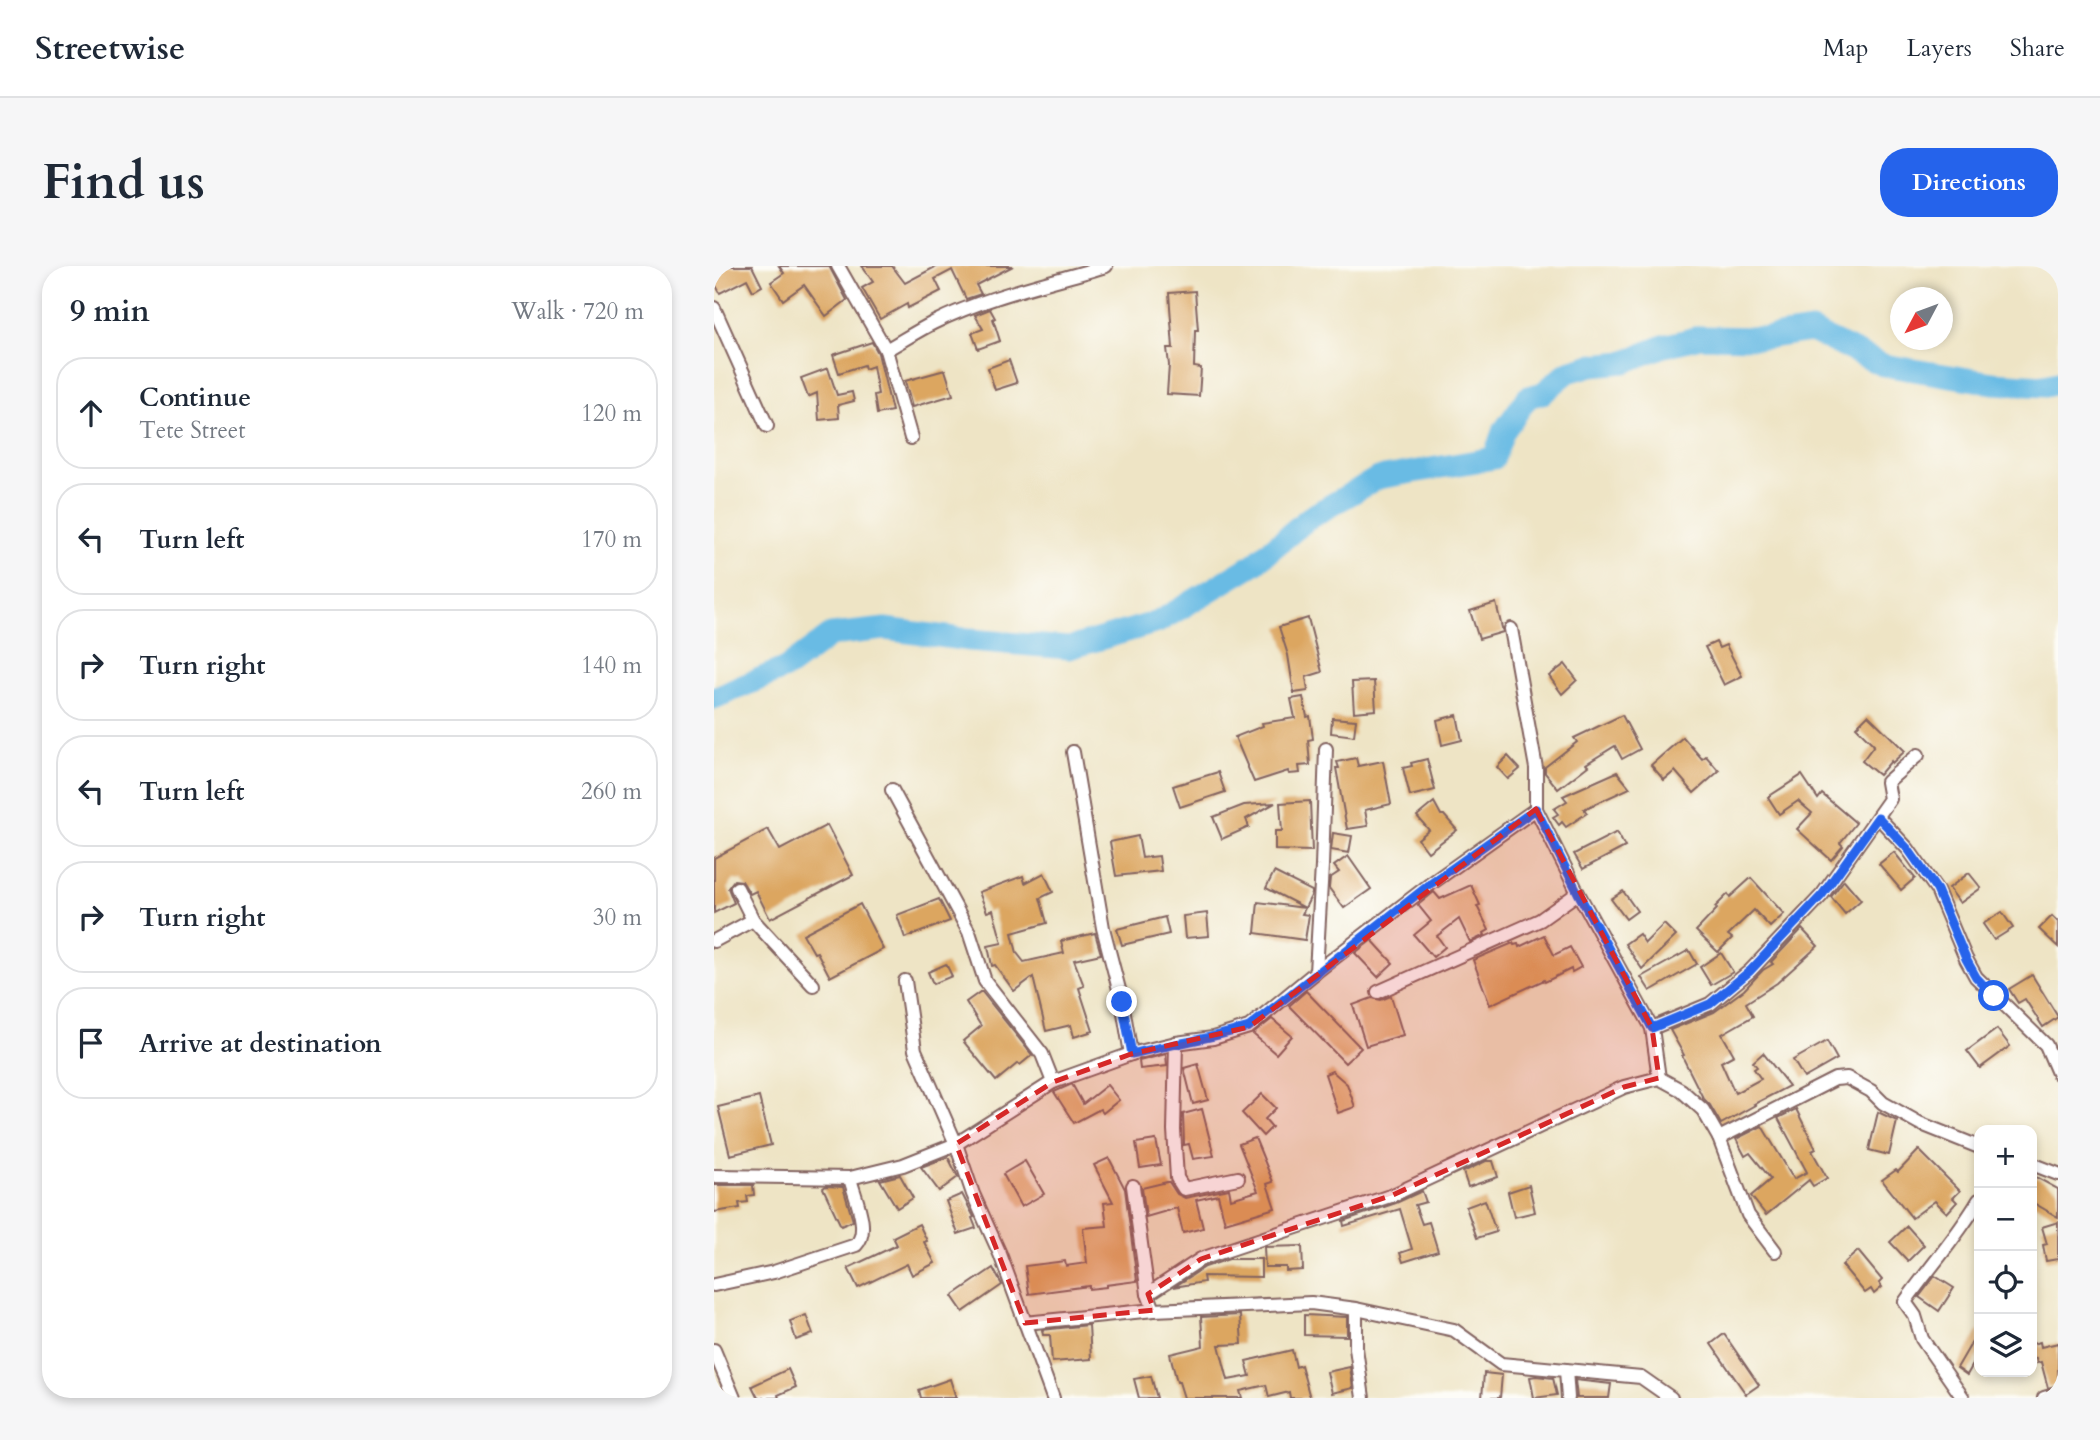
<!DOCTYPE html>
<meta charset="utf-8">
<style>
:root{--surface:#fff;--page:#f6f6f7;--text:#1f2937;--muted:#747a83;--line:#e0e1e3;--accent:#2563eb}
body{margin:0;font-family:Cardo,serif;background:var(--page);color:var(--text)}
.controls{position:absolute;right:21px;bottom:21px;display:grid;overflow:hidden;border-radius:14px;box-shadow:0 4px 10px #0003}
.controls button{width:63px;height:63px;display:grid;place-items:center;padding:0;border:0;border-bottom:2px solid var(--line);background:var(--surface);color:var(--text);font:35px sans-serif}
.compass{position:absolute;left:1176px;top:21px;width:63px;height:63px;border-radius:50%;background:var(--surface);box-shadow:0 4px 10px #0003;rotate:229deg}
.stop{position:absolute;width:21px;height:21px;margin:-16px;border:5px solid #2563eb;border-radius:50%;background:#fff}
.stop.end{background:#2563eb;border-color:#fff;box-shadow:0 2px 7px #0008}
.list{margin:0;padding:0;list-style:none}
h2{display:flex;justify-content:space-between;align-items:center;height:91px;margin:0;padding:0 28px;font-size:30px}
h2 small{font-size:23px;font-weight:400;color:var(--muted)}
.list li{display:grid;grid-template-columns:46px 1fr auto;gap:21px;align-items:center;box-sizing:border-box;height:112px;margin:0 14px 14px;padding:0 14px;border:2px solid var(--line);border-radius:28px}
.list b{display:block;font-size:26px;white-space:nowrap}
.list p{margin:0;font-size:23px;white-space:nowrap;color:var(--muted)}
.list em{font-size:23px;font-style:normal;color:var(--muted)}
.icon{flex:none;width:38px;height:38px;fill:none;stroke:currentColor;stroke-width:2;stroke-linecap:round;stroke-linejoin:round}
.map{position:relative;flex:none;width:1344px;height:1132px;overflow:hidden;border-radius:28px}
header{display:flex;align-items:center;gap:42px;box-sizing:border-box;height:98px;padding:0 35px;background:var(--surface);border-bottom:2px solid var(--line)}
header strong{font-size:33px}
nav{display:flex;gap:38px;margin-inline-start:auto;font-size:24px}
.intro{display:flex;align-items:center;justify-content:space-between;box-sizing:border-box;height:168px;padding:0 42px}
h1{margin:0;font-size:49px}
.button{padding:18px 32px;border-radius:28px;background:var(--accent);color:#fff;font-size:24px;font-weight:700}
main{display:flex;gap:42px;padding:0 42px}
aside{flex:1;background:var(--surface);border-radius:28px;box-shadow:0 4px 10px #0003}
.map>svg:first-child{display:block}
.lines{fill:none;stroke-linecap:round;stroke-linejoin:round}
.river{stroke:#69bbe4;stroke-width:23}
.building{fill:#dca660}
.minor-casing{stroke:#836461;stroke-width:16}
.minor{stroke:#fff;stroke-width:12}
.route{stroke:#2563eb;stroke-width:9}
.marked{fill:#d62828;fill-opacity:0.2;stroke:#d62828;stroke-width:5;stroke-dasharray:14 9;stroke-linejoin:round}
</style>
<header>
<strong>Streetwise</strong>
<nav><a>Map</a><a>Layers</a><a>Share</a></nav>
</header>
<div class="intro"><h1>Find us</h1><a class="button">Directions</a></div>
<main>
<aside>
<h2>9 min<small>Walk · 720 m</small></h2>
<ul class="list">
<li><svg class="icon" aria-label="ahead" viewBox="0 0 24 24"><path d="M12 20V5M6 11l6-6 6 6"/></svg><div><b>Continue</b><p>Tete Street</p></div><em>120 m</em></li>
<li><svg class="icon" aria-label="left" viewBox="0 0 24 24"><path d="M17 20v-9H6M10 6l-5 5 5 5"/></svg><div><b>Turn left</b></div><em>170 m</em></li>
<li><svg class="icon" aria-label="right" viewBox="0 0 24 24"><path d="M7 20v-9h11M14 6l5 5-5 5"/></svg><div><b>Turn right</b></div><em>140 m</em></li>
<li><svg class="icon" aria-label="left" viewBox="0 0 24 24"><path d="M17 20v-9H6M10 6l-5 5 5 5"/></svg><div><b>Turn left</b></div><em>260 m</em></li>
<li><svg class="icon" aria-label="right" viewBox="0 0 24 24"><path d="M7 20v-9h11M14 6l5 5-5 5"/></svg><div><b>Turn right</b></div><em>30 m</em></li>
<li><svg class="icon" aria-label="arrive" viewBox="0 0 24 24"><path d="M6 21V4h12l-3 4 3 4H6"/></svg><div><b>Arrive at destination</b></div></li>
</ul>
</aside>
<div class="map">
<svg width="1344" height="1132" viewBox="0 0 1344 1132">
<rect width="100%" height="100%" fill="#fdfcf7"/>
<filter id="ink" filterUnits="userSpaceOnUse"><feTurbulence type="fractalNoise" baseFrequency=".0143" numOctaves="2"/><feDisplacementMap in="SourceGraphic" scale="14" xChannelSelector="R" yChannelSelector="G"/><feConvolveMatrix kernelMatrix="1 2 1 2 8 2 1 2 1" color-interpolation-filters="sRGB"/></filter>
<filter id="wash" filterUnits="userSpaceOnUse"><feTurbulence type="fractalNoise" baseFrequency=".00686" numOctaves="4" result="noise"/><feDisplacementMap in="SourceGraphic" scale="28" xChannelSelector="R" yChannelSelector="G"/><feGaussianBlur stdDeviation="1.57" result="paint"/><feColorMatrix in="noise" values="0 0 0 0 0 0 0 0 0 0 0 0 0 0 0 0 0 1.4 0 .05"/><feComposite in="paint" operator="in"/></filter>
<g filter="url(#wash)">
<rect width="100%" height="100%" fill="#eee4c5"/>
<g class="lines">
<!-- river -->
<polyline class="river" points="0,432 74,401 117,369 171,363 256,374 355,382 444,356 540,298 595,252 664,212 780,192 789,166 814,131 829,127 854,106 878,99 910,96 950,80 986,71 1051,72 1097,65 1169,99 1279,117 1331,120 1344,117"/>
</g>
<g id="blocks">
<!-- building -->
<g class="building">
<polygon points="0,0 38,0 48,20 39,25 33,13 6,27 0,16"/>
<polygon points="65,0 115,0 133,34 112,50 90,19 69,34 57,16 70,7"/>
<polygon points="148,0 178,0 191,17 223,0 299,0 262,19 267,28 252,33 238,4 221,13 227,25 194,42 193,38 166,53 148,22 159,16"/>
<polygon points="481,25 484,64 481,64 480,101 487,102 485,130 453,128 455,99 453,82 459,82 455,27"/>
<polygon points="276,43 281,52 279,53 286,75 264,83 258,67 269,63 261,49"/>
<polygon points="158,76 164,87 178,145 163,148 160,129 164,128 159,100 151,103 150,99 125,107 119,89"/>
<polygon points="295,94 303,117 281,124 274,102"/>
<polygon points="114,102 123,129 138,126 140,135 124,139 125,152 105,154 103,127 94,131 87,112"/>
<polygon points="231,104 239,129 198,141 191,115"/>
<polygon points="782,337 789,366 765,373 756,345"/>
<polygon points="594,352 608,406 592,411 594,425 580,427 574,389 565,361"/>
<polygon points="1002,376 1005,382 1012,379 1028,410 1010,419 991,381"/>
<polygon points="851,398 863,414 848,428 835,410"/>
<polygon points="660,415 662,444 640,446 638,416"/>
<polygon points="589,431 593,451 596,450 599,473 594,474 596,499 585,500 586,507 575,508 574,505 540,516 521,471 549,460 548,457 581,452 577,433"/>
<polygon points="743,449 748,474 728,479 723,454"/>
<polygon points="908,449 926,483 908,493 901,480 872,498 874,500 844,523 831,507 831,501 863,476 860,472"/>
<polygon points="1154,449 1191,485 1178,497 1177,495 1165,509 1148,495 1160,479 1142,461"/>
<polygon points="618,452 642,454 640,470 617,467"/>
<polygon points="969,471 988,493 992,490 1005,505 980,527 961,505 950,514 937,499"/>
<polygon points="794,490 806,503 794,513 783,501"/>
<polygon points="642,492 644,500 669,495 677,538 651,544 654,560 633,563 622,502 625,502 623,496"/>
<polygon points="713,493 721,524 696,530 689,502 698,500 697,497"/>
<polygon points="504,506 511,526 466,541 459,520"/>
<polygon points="903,506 916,522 870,543 873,547 852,561 848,556 845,559 839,551 844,548 840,543 853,535 849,530"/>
<polygon points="1088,509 1104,533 1108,528 1142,557 1126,577 1129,580 1117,594 1083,563 1098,547 1084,535 1065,548 1054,531"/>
<polygon points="596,535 598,585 561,584 561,565 568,565 566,537"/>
<polygon points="720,536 727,549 730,549 743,564 714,586 704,573 715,564 703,550"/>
<polygon points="561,537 532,553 535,561 508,573 499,551 530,539"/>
<polygon points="113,559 139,609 56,653 42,625 36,628 28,615 20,614 14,622 20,637 0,647 0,592 54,563 66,584"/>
<polygon points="903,566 911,581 869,603 860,588"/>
<polygon points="619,567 638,570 635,587 617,584"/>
<polygon points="424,570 428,592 445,590 447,605 402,610 396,576"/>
<polygon points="1180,586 1201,612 1187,624 1165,598"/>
<polygon points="634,590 657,623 630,642 615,622 616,612 625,606 620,600"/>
<polygon points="560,606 598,625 598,628 588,648 595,649 591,674 541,667 544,636 591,642 552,622"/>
<polygon points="330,607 339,626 326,632 333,657 298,667 303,687 310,696 350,687 347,675 381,667 387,688 360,694 370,720 365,722 379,765 360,771 357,759 332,765 319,711 300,725 281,699 278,700 274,680 288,677 279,644 273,646 265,626 309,610 311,617"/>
<polygon points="1255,607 1267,622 1246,637 1235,622"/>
<polygon points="1037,612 1070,648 1056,661 1040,644 1014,669 1018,672 1004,686 982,665 1003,643 1001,641 1014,628 1016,631"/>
<polygon points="1130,614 1147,634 1131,648 1117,631"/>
<polygon points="757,619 766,639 763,640 775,664 770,667 771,669 756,676 745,653 723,670 731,681 719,691 700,669 717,655 704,639 720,626 726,633"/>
<polygon points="909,625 923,645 912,653 897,633"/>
<polygon points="225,633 236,655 191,672 183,649"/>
<polygon points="146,638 169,683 116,711 103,686 100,687 89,668"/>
<polygon points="1288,646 1299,662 1280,674 1269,658"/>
<polygon points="493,647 495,670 471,672 469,650"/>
<polygon points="1338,650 1344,656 1344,681 1325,663"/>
<polygon points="451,651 455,668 408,679 403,663"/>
<polygon points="950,658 962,670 928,703 911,678 925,668 931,677"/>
<polygon points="1088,663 1104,680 1063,717 1032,737 1039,750 1008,768 1020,789 1007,796 1021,827 1047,813 1040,803 1043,801 1039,796 1049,787 1075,820 1040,838 1041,839 1007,858 996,839 989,832 968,790 970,789 956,764 1000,746 1030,724 1049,704 1059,698 1057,696"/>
<polygon points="830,669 840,689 856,681 867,701 858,706 857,703 831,716 830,714 776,739 759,694 799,677 800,679 804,678 805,681"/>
<polygon points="658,674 679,697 664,711 641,687"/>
<polygon points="975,684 983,698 936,725 927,711"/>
<polygon points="1007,687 1019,706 997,719 986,701"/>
<polygon points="232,698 238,710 219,718 214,706"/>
<polygon points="1318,709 1344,751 1329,761 1311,733 1304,737 1295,723"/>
<polygon points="592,725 647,782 631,797 575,740"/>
<polygon points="266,726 268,726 318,789 306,799 304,797 282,815 249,775 267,760 252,736"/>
<polygon points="677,730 689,769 652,780 639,739 658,732 667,734"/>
<polygon points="558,753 578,770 562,788 539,768"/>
<polygon points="1283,763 1296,780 1266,802 1253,785"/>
<polygon points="1113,775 1123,793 1090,812 1079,794"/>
<polygon points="452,788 453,800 426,803 425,795"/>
<polygon points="484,798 494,834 479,838 470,802"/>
<polygon points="618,805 633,818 641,841 624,847 611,808"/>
<polygon points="358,818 369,838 393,819 405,834 389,847 386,843 360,857 340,826"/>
<polygon points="548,828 562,842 551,853 558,861 549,870 528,847"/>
<polygon points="45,831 57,879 16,889 4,841"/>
<polygon points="488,843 500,890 479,893 475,878 470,879 470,877 469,848"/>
<polygon points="1082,843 1102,883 1098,885 1113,912 1099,920 1095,914 1052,949 1037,930 1057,913 1036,887 1031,890 1022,873 1048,860 1080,913 1093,906 1064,852"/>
<polygon points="1164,846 1183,855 1175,889 1155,884"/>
<polygon points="541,872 559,916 553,918 561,942 511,957 504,929 482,934 489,962 469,967 463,942 432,951 428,922 453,916 455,916 463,928 471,932 515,923 517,933 544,925 525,878"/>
<polygon points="442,874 447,899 426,902 422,877"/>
<polygon points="1205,884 1246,925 1239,932 1243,936 1233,947 1221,935 1198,952 1168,914 1182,904 1184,906"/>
<polygon points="234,891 244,911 225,925 207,901"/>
<polygon points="395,892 411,923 423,1015 392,1019 392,1021 375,1023 375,1020 315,1028 311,1000 351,995 352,1000 373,997 369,962 393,960 390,937 399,936 380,899"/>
<polygon points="311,895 330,928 307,941 289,908"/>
<polygon points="772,895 779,895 784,911 754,921 749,906"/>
<polygon points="186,909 199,932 183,942 166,914"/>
<polygon points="1318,909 1344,923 1344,951 1318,936"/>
<polygon points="0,919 39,919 40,929 33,930 34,936 25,937 26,942 0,946"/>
<polygon points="815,919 821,946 800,951 794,926"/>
<polygon points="112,920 129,921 139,955 127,960 109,922"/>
<polygon points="708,925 712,936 701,939 708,958 715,956 724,985 689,996 686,987 698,983 686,943 630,960 629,955 682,937"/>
<polygon points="248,928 260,951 258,952 262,962 244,968 232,935"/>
<polygon points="771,934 782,966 763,972 752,941"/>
<polygon points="1344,956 1344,993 1332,995 1329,979 1333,978 1328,961"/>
<polygon points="205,958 213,975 210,976 221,997 198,1009 193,998 144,1022 134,1002 183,979 179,971"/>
<polygon points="1193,960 1210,979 1194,995 1176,976"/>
<polygon points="588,980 589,1004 572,1005 572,1001 551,1001 550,981"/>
<polygon points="1144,985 1168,1014 1165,1017 1168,1021 1160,1028 1157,1023 1151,1027 1128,999"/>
<polygon points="515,993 547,993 547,1011 489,1010 490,1016 460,1021 491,1001"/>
<polygon points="279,1002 288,1019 249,1046 238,1030"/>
<polygon points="1221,1010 1240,1022 1225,1045 1205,1031"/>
<polygon points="92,1049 99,1068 82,1074 76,1055"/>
<polygon points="526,1049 528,1078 505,1079 514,1114 536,1110 532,1095 578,1084 582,1101 587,1099 596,1132 576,1132 575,1126 555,1131 552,1119 526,1125 528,1132 470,1132 465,1116 463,1116 456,1088 489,1080 487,1051"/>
<polygon points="590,1049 633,1051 633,1070 590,1069"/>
<polygon points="375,1059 377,1093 338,1096 336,1069 329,1069 328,1064"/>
<polygon points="1265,1064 1265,1088 1253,1109 1243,1102"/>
<polygon points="1010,1068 1045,1119 1032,1128 997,1078"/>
<polygon points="1326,1076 1327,1081 1344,1077 1344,1119 1334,1122 1327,1096 1323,1097 1322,1092 1318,1093 1318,1078"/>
<polygon points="636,1101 639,1122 618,1127 613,1106"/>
<polygon points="74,1103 82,1121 64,1129 65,1132 44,1132 38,1120"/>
<polygon points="770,1107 788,1109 786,1132 768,1132"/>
<polygon points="437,1110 443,1132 425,1132 420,1113"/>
<polygon points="822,1110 839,1112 843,1129 820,1132 816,1111"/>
<polygon points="236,1113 242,1132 207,1132 205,1124"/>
<polygon points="861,1114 897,1118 895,1132 863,1132"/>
</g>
</g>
</g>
<g filter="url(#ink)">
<use href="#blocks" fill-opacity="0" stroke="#836461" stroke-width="2"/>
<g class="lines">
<defs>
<g id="minor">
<polyline points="124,0 172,84 197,172"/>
<polyline points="0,42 53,160"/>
<path d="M172,84C188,75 203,65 219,57C273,30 335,17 392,0"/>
<polyline points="797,363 822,502 822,543"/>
<polyline points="359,486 389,662 408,735 417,788"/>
<polyline points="178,524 255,666 271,715 328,788 339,816"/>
<polyline points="1164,551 1194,583 1223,624 1252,693 1262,711 1332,779 1344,807"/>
<polyline points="23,622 39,654 99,719"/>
<polyline points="0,675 39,654"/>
<polyline points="602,706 608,600 612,483"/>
<polyline points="191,715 201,784 242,878 259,928 286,988 339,1132"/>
<polyline points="664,726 826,654 864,627"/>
<polyline points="938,762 996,738 1036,705 1108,629 1176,533 1173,516 1204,489"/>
<polyline points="462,777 460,864 463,912 470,923 524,912"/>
<polyline points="1005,872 1121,813 1133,812 1157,825 1169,837 1205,857 1265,881"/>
<polyline points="1318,898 1344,908"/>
<polyline points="0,910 136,912 189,899 242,878 339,816 417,788 462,777 499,772 535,761 602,706 715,619 822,543 864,627 938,762 945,812"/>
<polyline points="419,920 434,1028"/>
<path d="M0,1019L60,1006L142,979C157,964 140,930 136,912"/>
<polyline points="642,1043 642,1082 649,1132"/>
<polyline points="440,1044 434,1028 487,993 679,929 910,821 945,812 967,824 989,844 1005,872 1034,949 1061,985"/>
<polyline points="311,1057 440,1044 597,1037 642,1043 740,1064 787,1098 927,1111 957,1132"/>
<polyline points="0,1084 20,1132"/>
<polyline points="852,1104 854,1132"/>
<path d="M1249,1132L1208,1073L1201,1050L1191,1036C1215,1002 1244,970 1265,934"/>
<polyline points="1330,1132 1344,1128"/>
</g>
</defs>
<!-- minor casing -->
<use href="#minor" class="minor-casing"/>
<!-- minor -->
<use href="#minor" class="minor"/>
</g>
</g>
<g class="lines" filter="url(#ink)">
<!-- route -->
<path class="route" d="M408,736L418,788C457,778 496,773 535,761L715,619L822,543L864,627L938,762L996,738L1036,705L1108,629L1164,551L1194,583L1223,624L1252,693L1262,711L1280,730"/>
</g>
<!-- marked area -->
<path class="marked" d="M822,543L938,762L945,812L910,821L679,929L487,993L434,1028L440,1044L311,1057L242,878L339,816L417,788L535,761Z"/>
</svg>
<div class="controls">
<button>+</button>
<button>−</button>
<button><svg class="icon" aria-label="locate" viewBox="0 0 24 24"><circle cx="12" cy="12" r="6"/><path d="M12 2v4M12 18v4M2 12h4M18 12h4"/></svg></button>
<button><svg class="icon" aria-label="layers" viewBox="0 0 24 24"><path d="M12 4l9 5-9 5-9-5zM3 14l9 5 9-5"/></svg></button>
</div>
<svg class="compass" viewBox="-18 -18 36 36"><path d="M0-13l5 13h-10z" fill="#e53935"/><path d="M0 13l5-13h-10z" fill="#747a83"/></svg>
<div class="stop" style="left:1280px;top:730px"></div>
<div class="stop end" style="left:408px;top:736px"></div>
</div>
</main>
